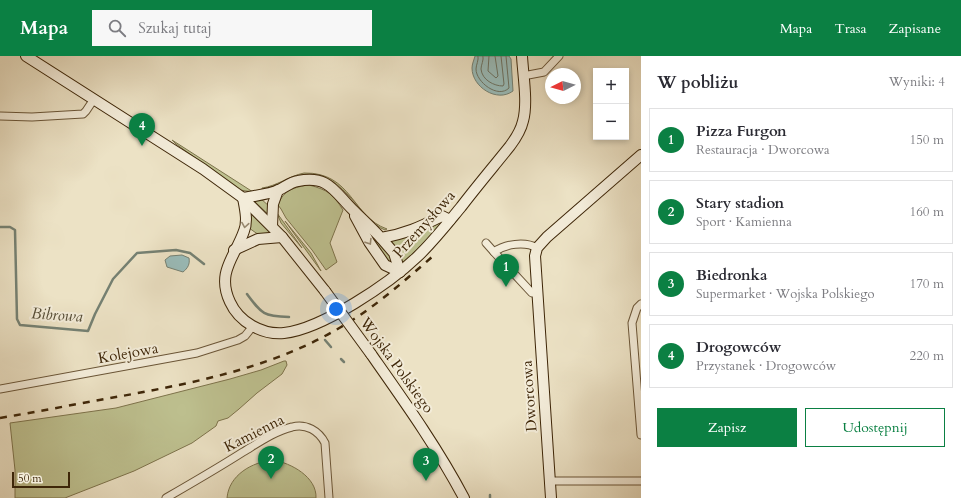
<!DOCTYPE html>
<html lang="pl">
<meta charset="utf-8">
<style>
:root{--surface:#fff;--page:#f7f7f7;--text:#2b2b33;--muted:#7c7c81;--line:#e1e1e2;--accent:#0b8043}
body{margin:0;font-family:Cardo,serif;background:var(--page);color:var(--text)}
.controls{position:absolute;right:12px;top:12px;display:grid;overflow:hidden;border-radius:0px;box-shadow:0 2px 6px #0003}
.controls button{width:36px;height:36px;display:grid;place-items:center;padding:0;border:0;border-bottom:1px solid var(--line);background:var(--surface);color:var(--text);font:20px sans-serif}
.compass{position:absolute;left:545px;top:12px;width:36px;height:36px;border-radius:50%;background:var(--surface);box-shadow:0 2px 6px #0003;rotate:265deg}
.scale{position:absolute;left:12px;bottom:10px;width:58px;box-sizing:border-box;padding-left:4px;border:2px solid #3e2608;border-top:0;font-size:11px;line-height:14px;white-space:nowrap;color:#3e2608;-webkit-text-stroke:3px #f3ecd9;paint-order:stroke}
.you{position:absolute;left:336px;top:253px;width:14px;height:14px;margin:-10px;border:3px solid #fff;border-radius:50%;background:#1a73e8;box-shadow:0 0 0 6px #1a73e833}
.badge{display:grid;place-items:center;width:26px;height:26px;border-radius:50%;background:var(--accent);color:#fff;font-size:13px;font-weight:700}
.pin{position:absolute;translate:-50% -33px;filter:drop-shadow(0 1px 2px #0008)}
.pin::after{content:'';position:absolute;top:21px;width:14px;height:12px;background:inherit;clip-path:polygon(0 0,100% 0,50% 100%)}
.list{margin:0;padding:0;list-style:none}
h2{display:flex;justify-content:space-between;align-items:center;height:52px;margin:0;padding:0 16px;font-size:17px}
h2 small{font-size:13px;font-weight:400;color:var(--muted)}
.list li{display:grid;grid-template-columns:26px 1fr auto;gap:12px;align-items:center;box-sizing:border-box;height:64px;margin:0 8px 8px;padding:0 8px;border:1px solid var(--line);border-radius:0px}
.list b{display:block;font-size:15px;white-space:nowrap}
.list p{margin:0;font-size:13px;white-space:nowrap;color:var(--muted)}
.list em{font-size:13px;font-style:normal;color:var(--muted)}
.actions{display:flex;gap:8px;padding:12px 16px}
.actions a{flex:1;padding:9px 0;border:1px solid var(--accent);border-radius:0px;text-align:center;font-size:14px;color:var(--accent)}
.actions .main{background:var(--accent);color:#fff}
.icon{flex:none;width:22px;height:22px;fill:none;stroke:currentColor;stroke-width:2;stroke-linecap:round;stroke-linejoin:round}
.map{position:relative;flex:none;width:641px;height:442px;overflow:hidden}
header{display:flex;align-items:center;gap:24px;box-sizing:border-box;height:56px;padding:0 20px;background:var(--accent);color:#fff}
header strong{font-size:19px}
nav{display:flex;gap:22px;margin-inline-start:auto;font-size:14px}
.search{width:280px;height:36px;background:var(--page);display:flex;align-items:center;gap:10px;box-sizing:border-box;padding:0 14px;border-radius:0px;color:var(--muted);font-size:15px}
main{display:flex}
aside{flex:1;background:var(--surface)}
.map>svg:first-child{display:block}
.green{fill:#bec190;stroke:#7e744c}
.water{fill:#9abdbb;stroke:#758173}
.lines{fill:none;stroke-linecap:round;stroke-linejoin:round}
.shore{stroke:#6c7262;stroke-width:1}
.stream{stroke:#758173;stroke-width:2.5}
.street-casing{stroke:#6a5537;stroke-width:9}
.secondary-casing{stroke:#3e2608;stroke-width:12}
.street{stroke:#f3ecd9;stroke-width:7}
.secondary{stroke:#f3ecd9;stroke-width:10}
.rail{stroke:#3e2608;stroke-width:2.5;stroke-dasharray:7 7;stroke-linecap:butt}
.secondary-bridge-casing{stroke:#3e2608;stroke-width:12;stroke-linecap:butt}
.secondary-bridge{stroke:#f3ecd9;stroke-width:10}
.oneway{stroke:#988970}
.labels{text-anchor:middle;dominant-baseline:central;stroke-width:4;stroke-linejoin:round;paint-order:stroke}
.street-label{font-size:15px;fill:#3e2608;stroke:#f3ecd9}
.water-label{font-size:16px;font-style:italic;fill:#554c35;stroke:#f3ecd9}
</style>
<header>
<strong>Mapa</strong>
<div class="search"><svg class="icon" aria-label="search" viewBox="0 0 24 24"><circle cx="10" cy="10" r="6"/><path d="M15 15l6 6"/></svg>Szukaj tutaj</div>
<nav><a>Mapa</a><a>Trasa</a><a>Zapisane</a></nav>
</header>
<main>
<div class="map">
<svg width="641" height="442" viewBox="0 0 641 442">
<rect width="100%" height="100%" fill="#ece2c5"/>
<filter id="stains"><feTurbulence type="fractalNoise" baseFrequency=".005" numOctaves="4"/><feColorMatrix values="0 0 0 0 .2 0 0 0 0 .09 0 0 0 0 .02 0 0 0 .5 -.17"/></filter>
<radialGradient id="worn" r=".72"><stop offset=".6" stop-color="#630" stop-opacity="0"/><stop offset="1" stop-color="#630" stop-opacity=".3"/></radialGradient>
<!-- green -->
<g class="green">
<polygon points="172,84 253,136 240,134 176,88"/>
<path d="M304,117C352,116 352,161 387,173L385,174C373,169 366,160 358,150C321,107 309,113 262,135V132C277,130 289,120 304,117Z"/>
<path d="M309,129C328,134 333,138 343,154L330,187L337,206L326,214L312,194L286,162L281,153L278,149C283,134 295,131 309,129Z"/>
<polygon points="260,142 270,151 269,159 253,144"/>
<polygon points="250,157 252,157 272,178 259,179 249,172"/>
<polygon points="277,157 302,192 281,167"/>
<polygon points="285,165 311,197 321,215"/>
<path d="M440,165L442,167L441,169L404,207L402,206L400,201L384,182C410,184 419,176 440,165Z"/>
<polygon points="377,183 394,202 392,210 373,186"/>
<polygon points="284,305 286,305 287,309 282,318 257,337 239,353 228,362 218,365 216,370 192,387 134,415 70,440 65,442 15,442 15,414 10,367 116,352 230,323 261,314"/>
<path d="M273,404C291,407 317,421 316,442H227C229,419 252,406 273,404Z"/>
</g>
<!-- water -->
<g class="water">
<path d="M475,0H509L511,3L513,35C497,47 472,31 472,12C472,8 474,4 475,0Z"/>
<path d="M182,199L189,202C190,208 188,212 183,216L167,211L165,204L170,200Z"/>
</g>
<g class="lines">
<!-- shore -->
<g class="shore">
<path d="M478,0C479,4 476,9 476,13C476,26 498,43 509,32L506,0"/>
<path d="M483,0C484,4 481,9 481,13C482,24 494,30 503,30L504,28L501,0"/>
<polyline points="489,0 488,15 496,22 498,20 495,0"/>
</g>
<!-- stream -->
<g class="stream">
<polyline points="0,171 10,171 15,174 17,263 20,269 88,275 95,258 113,223 137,197 176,194 190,197 204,208"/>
<path d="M247,238C262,258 263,260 289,261"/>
<polyline points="325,284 331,291"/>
<polyline points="341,303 344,306"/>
<polyline points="490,439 490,442"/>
</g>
<defs>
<g id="street">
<polyline points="523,20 544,16 559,0"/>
<polyline points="0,60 32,61 83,58 86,55 94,43"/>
<polyline points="486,187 494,196"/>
<path d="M537,237H532L494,196C505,188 525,185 537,192"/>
<polyline points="641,248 637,252 632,267 641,379"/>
<polyline points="0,333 197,297 238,284 245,280 253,270"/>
<polyline points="550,425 641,425"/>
<path d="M166,442C192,427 218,412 243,396C258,387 275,375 292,371C306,367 319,375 325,387L329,442"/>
</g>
<g id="secondary">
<polyline points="26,0 203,113 243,142 282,181 325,235"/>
<path d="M243,142C245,153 248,165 244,175C235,201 216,216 230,246C239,266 262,279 284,277C322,273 390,227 417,201C433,186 447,168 461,151C477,130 494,110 510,90C516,82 521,74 523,65C528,47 523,19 522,0"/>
<path d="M243,142C253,140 270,138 279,134C285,131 291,126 298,125C328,119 334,135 352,153C362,163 372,172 381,182C405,178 420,171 442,160L450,164"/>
<polyline points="355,160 369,186 385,209 400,216"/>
<polyline points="272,170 273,148 278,134"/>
<polyline points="381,182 394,197 400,216"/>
<polyline points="234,194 258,183 282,181"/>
<path d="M371,298C404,345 437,391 464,442"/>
<polyline points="551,442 535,200 537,192 547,181 641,99"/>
</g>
</defs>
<!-- street casing -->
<use href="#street" class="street-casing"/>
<!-- secondary casing -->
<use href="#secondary" class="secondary-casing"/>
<!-- street -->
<use href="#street" class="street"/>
<!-- secondary -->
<use href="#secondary" class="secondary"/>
<!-- rail -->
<path class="rail" d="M0,362C41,355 82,347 122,340C198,326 274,311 341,271C374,252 403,226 432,201"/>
<defs>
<polyline id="secondary-bridge" points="325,235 371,298"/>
</defs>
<!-- secondary-bridge casing -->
<use href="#secondary-bridge" class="secondary-bridge-casing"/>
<!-- secondary-bridge -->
<use href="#secondary-bridge" class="secondary-bridge"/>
</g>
<!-- one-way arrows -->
<defs><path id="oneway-chevron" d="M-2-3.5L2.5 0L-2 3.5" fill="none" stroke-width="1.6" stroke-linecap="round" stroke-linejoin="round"/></defs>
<g class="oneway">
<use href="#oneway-chevron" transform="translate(245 169) rotate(99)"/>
<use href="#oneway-chevron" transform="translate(369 186) rotate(58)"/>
</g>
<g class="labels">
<!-- street labels -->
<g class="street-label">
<text transform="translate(424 168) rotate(-48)">Przemysłowa</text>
<text transform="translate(128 297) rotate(-10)">Kolejowa</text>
<text transform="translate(397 309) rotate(54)">Wojska Polskiego</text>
<text transform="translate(529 340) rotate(-94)">Dworcowa</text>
<text transform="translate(254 377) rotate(-27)">Kamienna</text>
</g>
<!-- water labels -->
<g class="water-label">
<text transform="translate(57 259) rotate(4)">Bibrowa</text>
</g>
</g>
<rect width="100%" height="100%" filter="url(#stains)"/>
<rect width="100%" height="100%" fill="url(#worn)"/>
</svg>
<div class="controls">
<button>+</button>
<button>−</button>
</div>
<svg class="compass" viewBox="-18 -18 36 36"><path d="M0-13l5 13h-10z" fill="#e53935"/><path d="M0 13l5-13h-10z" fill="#7c7c81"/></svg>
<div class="scale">50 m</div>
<div class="you"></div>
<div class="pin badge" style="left:506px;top:231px">1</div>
<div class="pin badge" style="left:271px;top:423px">2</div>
<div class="pin badge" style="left:426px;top:425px">3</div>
<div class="pin badge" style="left:142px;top:90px">4</div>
</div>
<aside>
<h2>W pobliżu<small>Wyniki: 4</small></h2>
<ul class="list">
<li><span class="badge">1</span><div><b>Pizza Furgon</b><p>Restauracja · Dworcowa</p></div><em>150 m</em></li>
<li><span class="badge">2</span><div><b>Stary stadion</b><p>Sport · Kamienna</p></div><em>160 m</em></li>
<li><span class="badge">3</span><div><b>Biedronka</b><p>Supermarket · Wojska Polskiego</p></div><em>170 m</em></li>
<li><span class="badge">4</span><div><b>Drogowców</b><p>Przystanek · Drogowców</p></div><em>220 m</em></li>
</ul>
<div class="actions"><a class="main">Zapisz</a><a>Udostępnij</a></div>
</aside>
</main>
